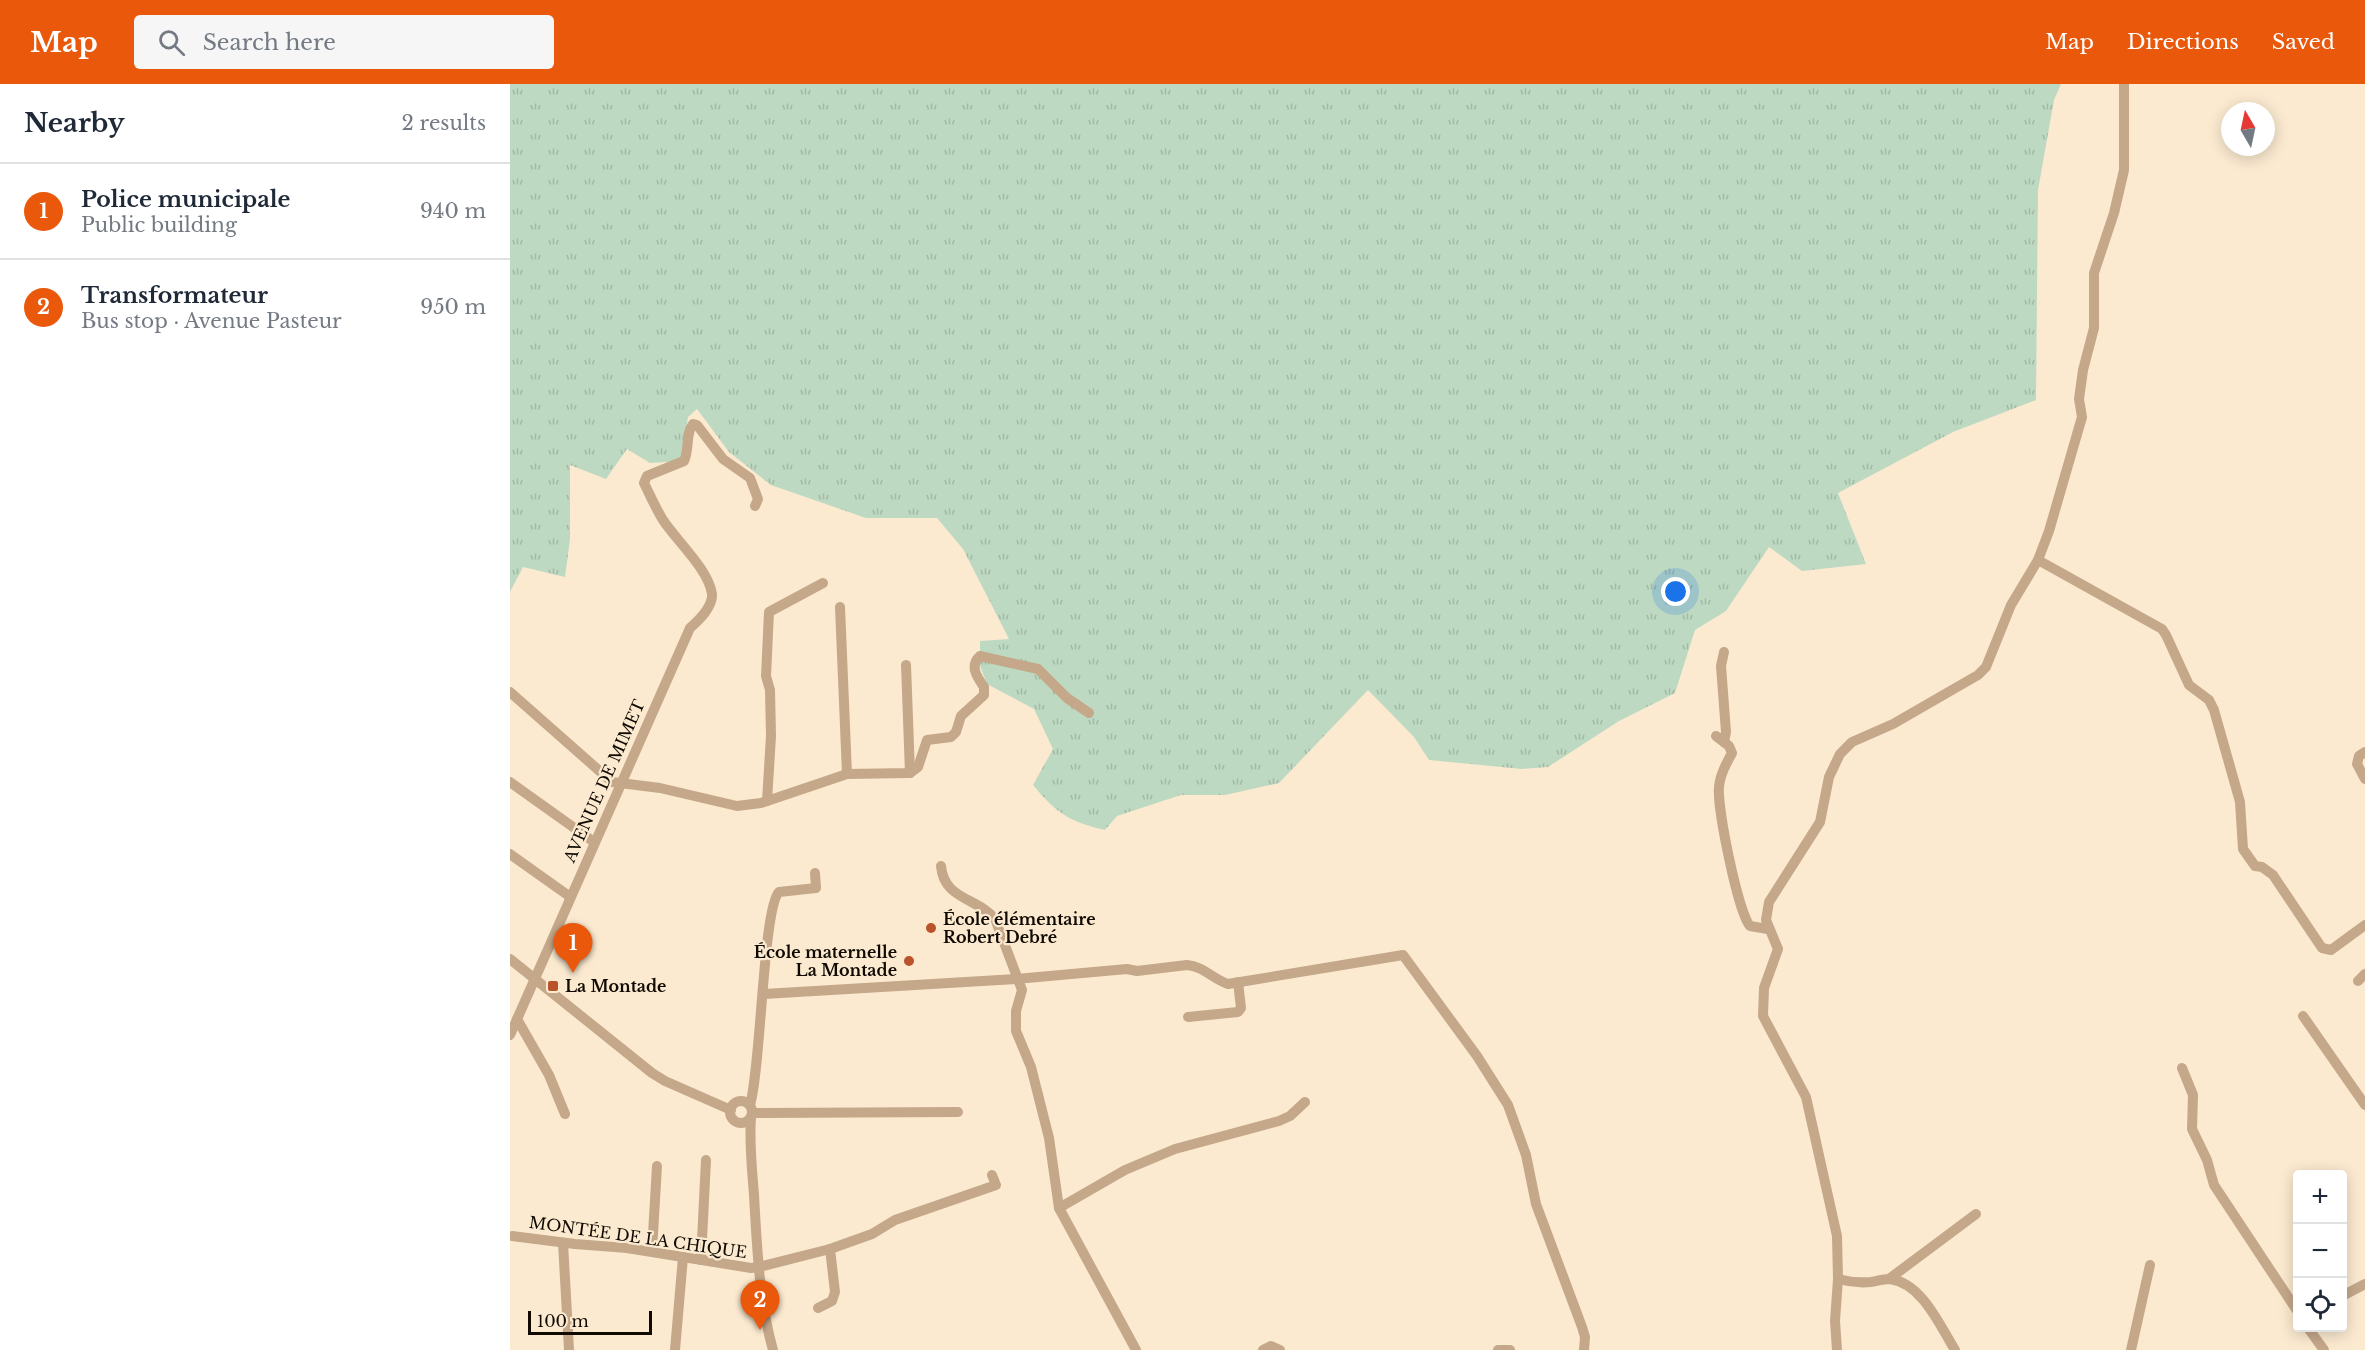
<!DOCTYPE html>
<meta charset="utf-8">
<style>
:root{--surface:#fff;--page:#f6f6f7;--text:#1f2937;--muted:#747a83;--line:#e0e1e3;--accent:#ea580c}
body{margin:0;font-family:"Libre Baskerville",serif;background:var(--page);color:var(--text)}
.controls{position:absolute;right:18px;bottom:18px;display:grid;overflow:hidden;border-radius:6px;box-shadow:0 3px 15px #0003}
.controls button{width:54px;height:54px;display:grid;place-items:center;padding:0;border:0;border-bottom:2px solid var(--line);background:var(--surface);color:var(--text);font:30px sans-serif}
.compass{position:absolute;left:1711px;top:18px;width:54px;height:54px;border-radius:50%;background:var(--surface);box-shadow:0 3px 15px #0003;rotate:351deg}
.scale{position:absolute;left:18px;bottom:15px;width:124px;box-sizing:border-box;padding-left:6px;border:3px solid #100a03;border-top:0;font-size:16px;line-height:21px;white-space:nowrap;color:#100a03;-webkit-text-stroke:4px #fbead0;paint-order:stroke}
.you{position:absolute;left:1166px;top:508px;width:21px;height:21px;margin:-15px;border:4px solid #fff;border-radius:50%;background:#1a73e8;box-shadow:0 0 0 9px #1a73e833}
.badge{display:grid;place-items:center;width:39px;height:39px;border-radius:50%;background:var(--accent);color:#fff;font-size:20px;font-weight:700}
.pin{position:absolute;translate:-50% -50px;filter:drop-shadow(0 2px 3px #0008)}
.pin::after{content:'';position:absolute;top:32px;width:21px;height:18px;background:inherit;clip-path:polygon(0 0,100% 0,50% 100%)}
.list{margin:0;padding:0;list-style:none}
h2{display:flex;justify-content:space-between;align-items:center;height:78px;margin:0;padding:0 24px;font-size:26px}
h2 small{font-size:20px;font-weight:400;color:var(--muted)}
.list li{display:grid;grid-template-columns:39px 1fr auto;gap:18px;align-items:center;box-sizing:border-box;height:96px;padding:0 24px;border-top:2px solid var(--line)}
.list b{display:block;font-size:22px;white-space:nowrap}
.list p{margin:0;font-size:20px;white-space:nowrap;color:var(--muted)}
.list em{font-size:20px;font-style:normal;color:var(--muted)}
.icon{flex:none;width:33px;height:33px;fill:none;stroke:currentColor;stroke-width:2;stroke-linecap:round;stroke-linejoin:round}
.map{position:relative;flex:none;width:1855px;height:1266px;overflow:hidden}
header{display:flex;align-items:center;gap:36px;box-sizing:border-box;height:84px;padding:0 30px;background:var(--accent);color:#fff}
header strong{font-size:28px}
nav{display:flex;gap:33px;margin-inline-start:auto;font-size:21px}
.search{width:420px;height:54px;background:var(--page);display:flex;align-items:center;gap:15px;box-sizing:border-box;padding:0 21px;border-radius:6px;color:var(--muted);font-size:22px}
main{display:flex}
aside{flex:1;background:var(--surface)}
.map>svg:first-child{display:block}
.grass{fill:url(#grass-tufts)}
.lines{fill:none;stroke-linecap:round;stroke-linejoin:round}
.minor{stroke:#c5a88a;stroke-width:10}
.poi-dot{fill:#ba532c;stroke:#fbead0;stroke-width:2}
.labels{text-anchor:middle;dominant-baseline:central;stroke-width:4.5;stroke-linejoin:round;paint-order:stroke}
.street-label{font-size:16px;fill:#100a03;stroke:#fbead0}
.poi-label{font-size:16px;font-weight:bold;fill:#100a03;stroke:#fbead0;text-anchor:start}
</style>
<header>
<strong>Map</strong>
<div class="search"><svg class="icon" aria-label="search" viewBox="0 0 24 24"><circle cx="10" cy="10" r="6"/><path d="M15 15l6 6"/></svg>Search here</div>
<nav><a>Map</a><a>Directions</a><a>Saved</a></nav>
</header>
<main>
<aside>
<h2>Nearby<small>2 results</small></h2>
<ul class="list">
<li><span class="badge">1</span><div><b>Police municipale</b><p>Public building</p></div><em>940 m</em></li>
<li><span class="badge">2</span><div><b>Transformateur</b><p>Bus stop · Avenue Pasteur</p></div><em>950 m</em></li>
</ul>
</aside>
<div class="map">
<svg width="1855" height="1266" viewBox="0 0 1855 1266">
<defs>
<pattern id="grass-tufts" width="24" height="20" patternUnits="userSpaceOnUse" patternTransform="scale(1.5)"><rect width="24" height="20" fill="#bed9c2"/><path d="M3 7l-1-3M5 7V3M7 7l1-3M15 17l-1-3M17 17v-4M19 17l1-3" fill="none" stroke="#a2b9a5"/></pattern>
</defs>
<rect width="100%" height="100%" fill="#fbead0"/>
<!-- grass -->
<path class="grass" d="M0,0H1551L1544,16L1528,106L1526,316L1443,348L1328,409L1356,480L1292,487L1259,463L1216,527L1185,546L1165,609L1109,637L1038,683L1012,685L919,676L904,653L858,606L769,699L715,711H671L607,732L595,746C560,738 546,729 523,701L543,665L524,625L477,600L470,582V557L499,555L453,465L427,434H356L261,401L219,368L187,325L178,333L171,377L140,379L117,365L96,395L60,381V455L55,493L13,483L0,508Z"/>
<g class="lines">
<!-- minor -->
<g class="minor">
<polyline points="1528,476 1652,545 1656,551 1679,601 1699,616 1704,626 1730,718 1733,765 1745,782 1752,783 1763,791 1812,864 1821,866 1855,841"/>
<polyline points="330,523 337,690"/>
<polyline points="396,581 400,689"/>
<path d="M0,608L102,698L150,704L227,722L251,719L337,690L400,689L408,683L417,656L441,653L446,648L451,632L474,611V603C467,593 459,582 470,572L528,585L557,614L579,629"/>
<path d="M1206,652L1219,662L1222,669C1216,680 1210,691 1209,703C1207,724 1228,828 1240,842L1258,845"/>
<polyline points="1214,658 1216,648 1211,582 1214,568"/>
<polyline points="1855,668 1849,672 1847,680 1855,695"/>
<polyline points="0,698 84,758"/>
<polyline points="257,717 261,652 260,606 256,592 259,528 313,499"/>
<polyline points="0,770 59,812"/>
<path d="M431,782C434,816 467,813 485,835L512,906L506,927V947L521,983L539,1054L549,1124L626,1266"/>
<polyline points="0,875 142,989 155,997 221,1026"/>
<polyline points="1848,897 1855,890"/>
<path d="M254,910L506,895L617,885L627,887L677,881C693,882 703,895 718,900L893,871L967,972L998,1021L1016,1071L1026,1120L1072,1243L1075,1253L1074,1266"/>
<polyline points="1793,932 1855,1021"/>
<polyline points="678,933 728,928 731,924 728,898"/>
<polyline points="7,935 39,991 55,1030"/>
<path d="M0,951L180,544C189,536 203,523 202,510C199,486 166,456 153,436C146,425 140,411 134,399L137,392L174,377C180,365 175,350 183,340L187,341L213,375L240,394L248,415L245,422"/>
<polyline points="1672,984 1683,1011 1682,1045 1697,1076 1704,1101 1788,1228"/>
<circle cx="231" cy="1028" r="11"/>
<path d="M240,1021C251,984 253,824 269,808L306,804L305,789"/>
<polyline points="242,1029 448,1028"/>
<path d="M241,1033C239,1059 242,1085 244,1111C247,1163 249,1216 263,1266"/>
<polyline points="549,1124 615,1086 665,1065 769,1037 780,1032 795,1018"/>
<polyline points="2,1152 65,1160 117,1164 241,1184 249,1183 320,1165 362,1150 385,1136 486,1101 482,1091"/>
<polyline points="53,1159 59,1266"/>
<polyline points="142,1167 147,1082"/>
<polyline points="191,1176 196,1076"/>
<polyline points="1379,1195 1466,1130"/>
<polyline points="1832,1212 1855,1200"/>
<polyline points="308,1224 322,1217 325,1208 320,1165"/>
<polyline points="1798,1244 1814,1266"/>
<polyline points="165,1266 173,1173"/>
<polyline points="753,1266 761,1262 770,1266"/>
<polyline points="988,1266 1000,1266"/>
<polyline points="1327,1266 1325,1237 1328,1195"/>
<path d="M1445,1266C1430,1242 1412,1199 1380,1195C1373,1195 1367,1197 1361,1198C1350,1199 1339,1198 1328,1195L1327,1152L1296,1013L1253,932L1254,904L1268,865L1256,836L1259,818L1310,738L1319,693L1330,670L1342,658L1383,640L1468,591L1476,583L1501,521L1528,476L1539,447L1572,333L1569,315L1573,286L1584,244V189L1604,129L1614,86V0"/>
<polyline points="1621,1266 1640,1181"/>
</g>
</g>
<!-- markers -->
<g class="poi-dot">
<circle cx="421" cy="844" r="6"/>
<circle cx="399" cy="877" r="6"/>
<rect x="37" y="896" width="12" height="12" rx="3"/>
</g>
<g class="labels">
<!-- street labels -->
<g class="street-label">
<text transform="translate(94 697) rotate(-66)">AVENUE DE MIMET</text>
<text transform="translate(128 1153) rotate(8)">MONTÉE DE LA CHIQUE</text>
</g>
<!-- poi labels -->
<g class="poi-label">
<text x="433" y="835">École élémentaire<tspan x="433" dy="18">Robert Debré</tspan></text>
<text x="387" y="868" text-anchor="end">École maternelle<tspan x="387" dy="18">La Montade</tspan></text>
<text x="55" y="902">La Montade</text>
</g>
</g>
</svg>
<div class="controls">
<button>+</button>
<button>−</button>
<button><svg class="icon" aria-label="locate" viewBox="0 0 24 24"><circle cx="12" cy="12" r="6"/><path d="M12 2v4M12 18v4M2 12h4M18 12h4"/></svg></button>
</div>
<svg class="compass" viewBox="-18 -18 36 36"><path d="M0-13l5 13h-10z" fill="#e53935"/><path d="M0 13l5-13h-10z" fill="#747a83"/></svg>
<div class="scale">100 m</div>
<div class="you"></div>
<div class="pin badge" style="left:63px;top:889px">1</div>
<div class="pin badge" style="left:250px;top:1246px">2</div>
</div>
</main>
